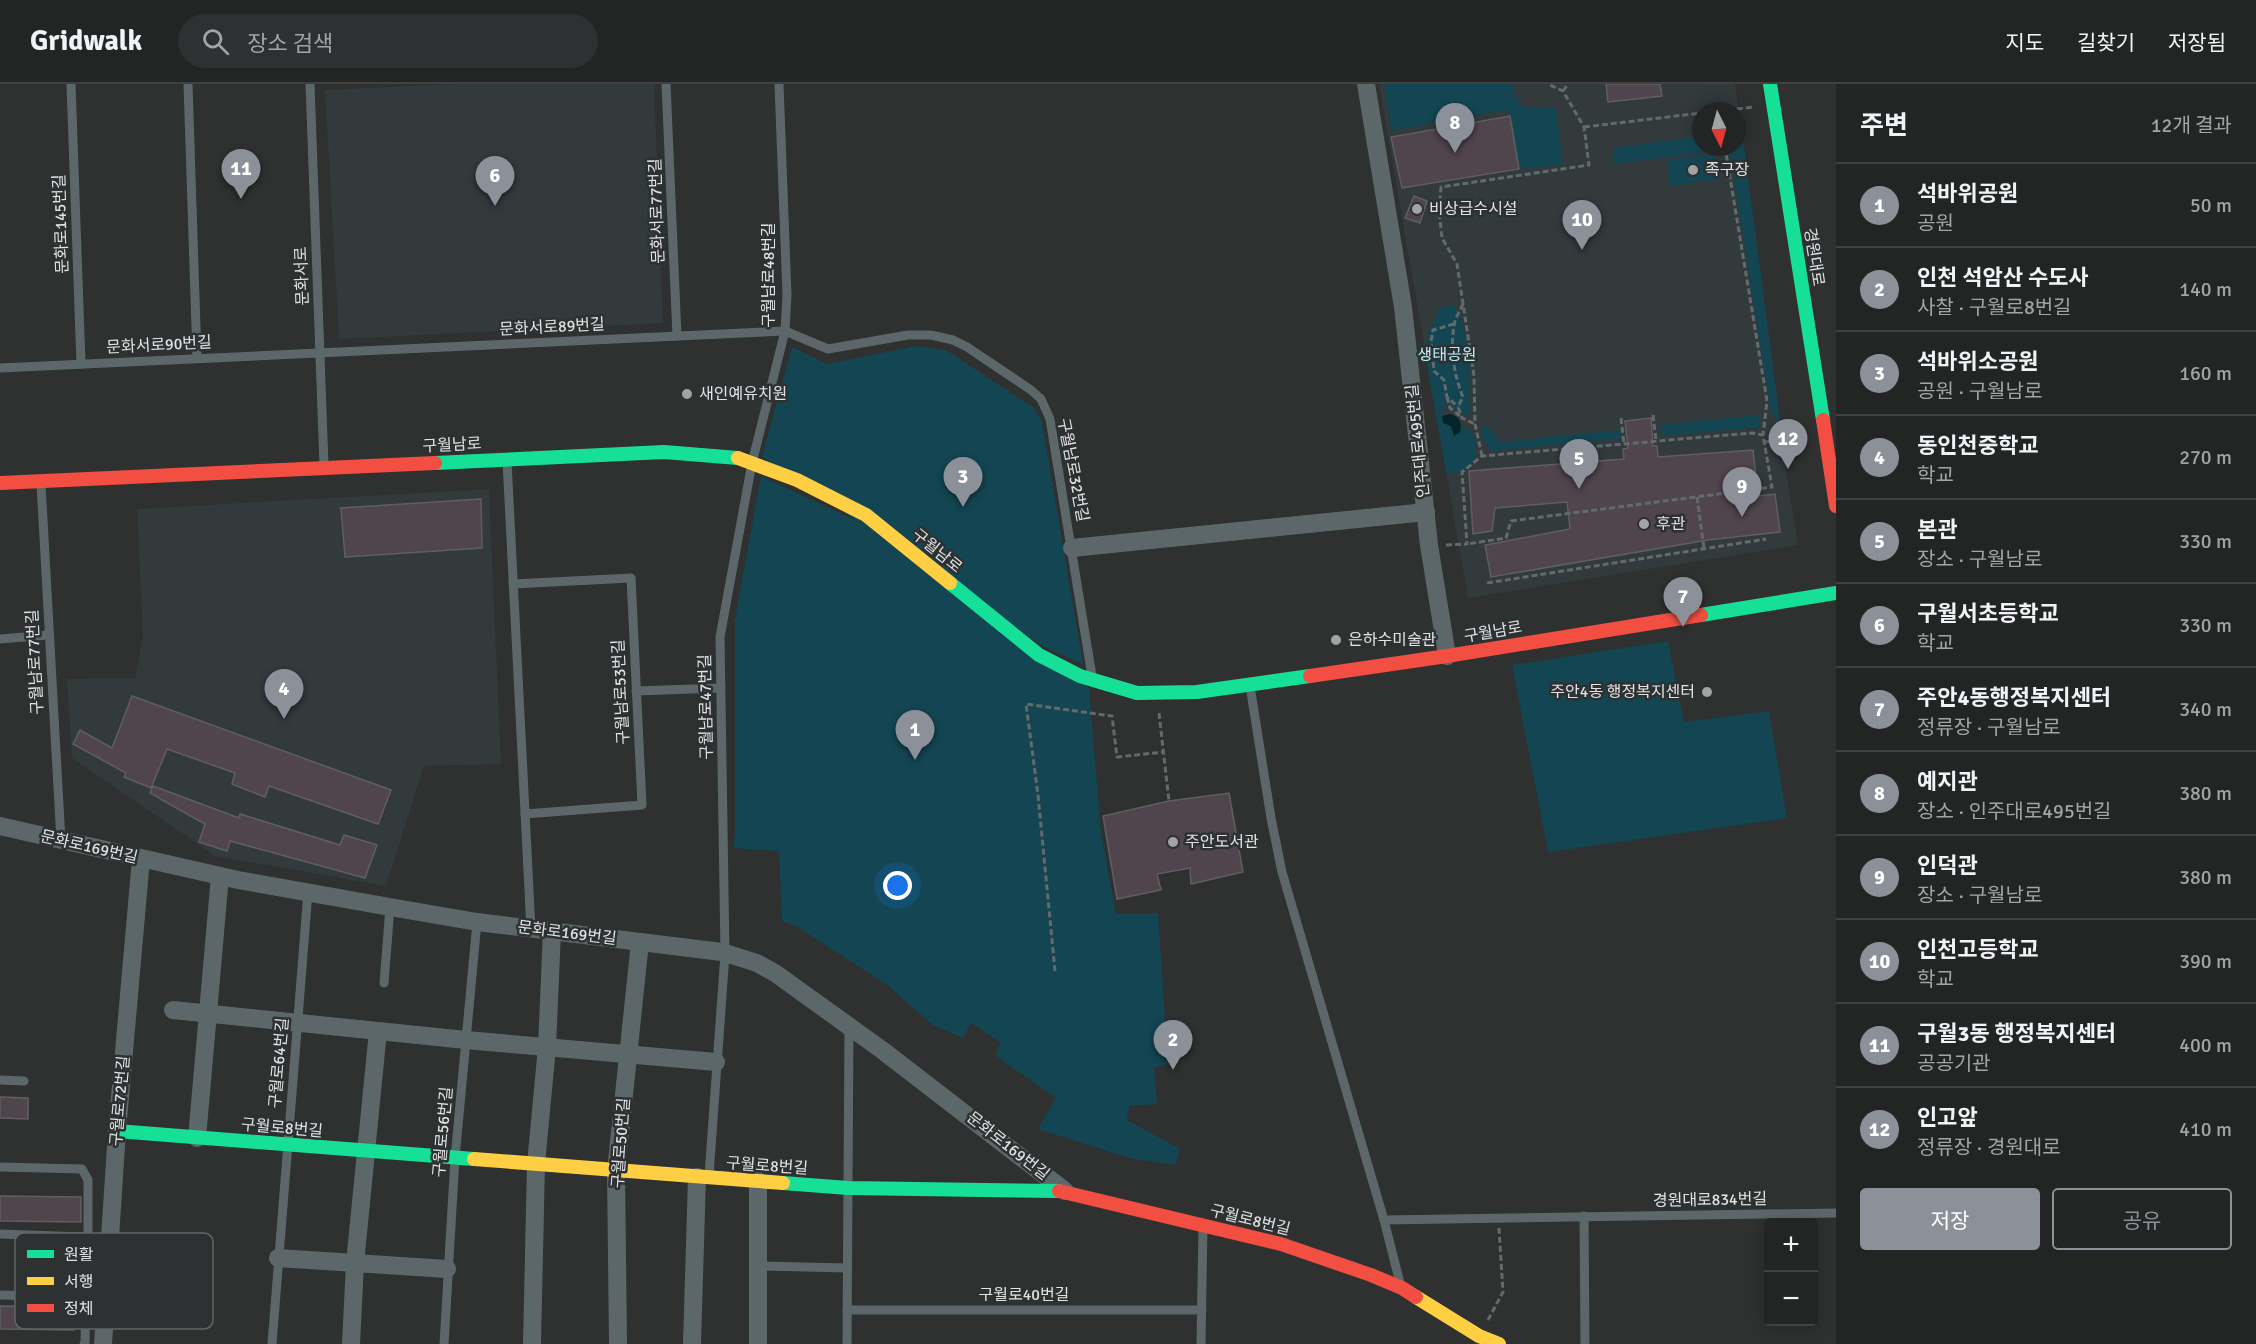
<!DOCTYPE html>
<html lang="ko">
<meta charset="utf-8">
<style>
:root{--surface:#232424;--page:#2f3031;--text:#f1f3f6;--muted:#a3a4a6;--line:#404141;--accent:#8c9099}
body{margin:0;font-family:Signika,"Noto Sans KR",sans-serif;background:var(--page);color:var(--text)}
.controls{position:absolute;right:18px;bottom:18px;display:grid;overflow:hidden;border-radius:6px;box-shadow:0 3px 15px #0003}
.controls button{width:54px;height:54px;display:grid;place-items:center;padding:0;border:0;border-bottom:2px solid var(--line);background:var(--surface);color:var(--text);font:30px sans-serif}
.compass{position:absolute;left:1692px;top:18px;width:54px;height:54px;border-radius:50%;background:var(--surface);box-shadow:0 3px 15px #0003;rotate:174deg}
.you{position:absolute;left:898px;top:802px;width:21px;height:21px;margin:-15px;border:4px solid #fff;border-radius:50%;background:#1a73e8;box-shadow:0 0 0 9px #1a73e833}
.badge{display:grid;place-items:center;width:39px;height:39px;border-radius:50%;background:var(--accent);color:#fff;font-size:20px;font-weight:700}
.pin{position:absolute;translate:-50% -50px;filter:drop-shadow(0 2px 3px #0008)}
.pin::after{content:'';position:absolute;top:32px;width:21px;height:18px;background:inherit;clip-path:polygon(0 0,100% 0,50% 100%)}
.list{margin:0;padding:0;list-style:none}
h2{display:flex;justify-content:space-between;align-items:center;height:78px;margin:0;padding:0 24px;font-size:26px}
h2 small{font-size:20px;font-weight:400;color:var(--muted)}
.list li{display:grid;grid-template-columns:39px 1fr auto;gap:18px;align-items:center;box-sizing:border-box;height:84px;padding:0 24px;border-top:2px solid var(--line)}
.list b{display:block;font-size:22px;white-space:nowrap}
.list p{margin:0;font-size:20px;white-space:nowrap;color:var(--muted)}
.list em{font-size:20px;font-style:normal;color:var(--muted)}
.actions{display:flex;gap:12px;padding:18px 24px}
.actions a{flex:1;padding:14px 0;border:2px solid var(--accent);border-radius:6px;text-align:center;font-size:21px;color:var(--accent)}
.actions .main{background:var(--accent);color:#fff}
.icon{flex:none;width:33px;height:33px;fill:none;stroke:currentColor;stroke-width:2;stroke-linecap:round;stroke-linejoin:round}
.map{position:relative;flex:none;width:1836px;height:1260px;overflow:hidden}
header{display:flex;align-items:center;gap:36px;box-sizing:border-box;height:84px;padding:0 30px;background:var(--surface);border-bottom:2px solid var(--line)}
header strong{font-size:28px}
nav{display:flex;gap:33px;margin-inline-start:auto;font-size:21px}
.search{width:420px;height:54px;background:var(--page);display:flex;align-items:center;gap:15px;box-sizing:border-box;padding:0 21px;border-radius:33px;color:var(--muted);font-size:22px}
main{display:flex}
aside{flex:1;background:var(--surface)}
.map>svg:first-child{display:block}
.built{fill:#323a3c;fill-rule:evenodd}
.green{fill:#134652}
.water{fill:#04242b}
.building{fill:#50444d;stroke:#5f5f5f;stroke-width:1.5}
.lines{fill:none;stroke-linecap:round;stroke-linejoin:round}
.path{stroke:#616a6c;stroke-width:3;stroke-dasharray:6 3;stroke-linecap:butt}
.lane{stroke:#5c6769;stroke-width:9}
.street{stroke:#5c6769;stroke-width:18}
.fast{stroke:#16e098;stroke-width:14}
.slow{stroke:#ffcf43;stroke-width:14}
.jam{stroke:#f24e42;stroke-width:14}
.poi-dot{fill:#a2a4a4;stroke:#2e3131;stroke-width:2}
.labels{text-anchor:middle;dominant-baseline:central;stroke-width:5;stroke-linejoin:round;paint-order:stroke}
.poi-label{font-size:16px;fill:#e0e2e3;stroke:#2e3131;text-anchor:start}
.street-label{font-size:16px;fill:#e0e2e3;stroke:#2e3131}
.park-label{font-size:16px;fill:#b9edfa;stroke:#2e3131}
.key{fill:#2e3131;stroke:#636666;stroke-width:1.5}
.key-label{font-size:16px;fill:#e0e2e3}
</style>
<header>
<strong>Gridwalk</strong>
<div class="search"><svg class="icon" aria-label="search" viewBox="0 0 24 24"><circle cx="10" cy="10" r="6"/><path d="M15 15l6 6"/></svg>장소 검색</div>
<nav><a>지도</a><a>길찾기</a><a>저장됨</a></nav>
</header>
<main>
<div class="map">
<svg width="1836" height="1260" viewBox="0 0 1836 1260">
<rect width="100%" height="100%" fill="#2f3030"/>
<!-- built -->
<g class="built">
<polygon points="454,0 654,0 663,239 339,255 325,6"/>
<path d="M1379,0H1735L1783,368L1798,461L1468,514ZM1701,27H1737V63H1701Z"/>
<polygon points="489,405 501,680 424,682 386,802 215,772 72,674 67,595 135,594 143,554 137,425"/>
</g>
<!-- green -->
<g class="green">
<polygon points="1384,0 1513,0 1514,10 1524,24 1556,23 1563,81 1519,85 1510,32 1505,26 1391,47"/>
<polygon points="1742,47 1781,343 1770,324 1731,74 1721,66 1614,80 1613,64 1701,52 1701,63 1737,63 1737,48"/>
<polygon points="1715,70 1719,95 1670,102 1667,76"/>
<path d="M1454,221C1471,245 1471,304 1469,333L1445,318L1442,332L1451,342L1460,348L1461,341L1464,346L1468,343L1475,354V375L1462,388L1446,389L1425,269L1428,248L1441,223Z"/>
<polygon points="915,262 946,266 1034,324 1042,338 1083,580 1044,563 762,373 792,263 827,280"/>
<polygon points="1759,331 1759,343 1662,352 1660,341"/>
<path d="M1486,341L1494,349L1499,358L1620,346L1621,355L1493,367C1485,360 1481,355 1481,343Z"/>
<polygon points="761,392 867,442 1089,604 1101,748 1116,830 1158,829 1168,980 1154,984 1157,1020 1130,1022 1127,1036 1180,1065 1175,1081 1133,1075 1038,1045 1056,1014 996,972 1000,958 971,939 963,954 933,941 887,901 796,842 782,837 779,767 734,764 735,748 735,535"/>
<polygon points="1668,557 1684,638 1769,627 1787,734 1548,768 1512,581"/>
</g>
<!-- water -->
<polygon class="water" points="1451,330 1458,334 1461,341 1460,348 1454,352 1451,342 1443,339 1442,332"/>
<!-- building -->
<g class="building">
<polygon points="1606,0 1660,0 1662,12 1608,18"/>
<polygon points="1510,32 1519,85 1402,104 1391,53"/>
<polygon points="1414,112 1427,117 1420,139 1405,134"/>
<polygon points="1651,334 1653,362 1657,362 1658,373 1753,366 1758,412 1775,410 1780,448 1708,456 1491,493 1485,461 1570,445 1567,418 1495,424 1492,447 1473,450 1469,387 1624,375 1623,365 1628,364 1625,337"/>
<polygon points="481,415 482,464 345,473 341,424"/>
<polygon points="132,612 391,706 378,740 269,702 265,713 232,700 235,689 167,665 151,704 124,693 126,689 73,660 80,646 112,664"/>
<polygon points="153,702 239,734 240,730 340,761 344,751 377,761 365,794 230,757 227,767 199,758 205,740 150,709"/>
<polygon points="1229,709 1243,788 1191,800 1190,784 1157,790 1161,806 1117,815 1103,732 1169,717"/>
<polygon points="0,1013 28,1014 28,1035 0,1034"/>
<polygon points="0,1112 81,1113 81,1138 0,1137"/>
<polygon points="0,1222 74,1223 74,1246 0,1245"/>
</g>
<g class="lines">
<!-- path -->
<g class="path">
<polyline points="1563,7 1568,0"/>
<polyline points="1719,27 1754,23"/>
<polyline points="1584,43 1701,29"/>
<polyline points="1723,63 1726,69 1767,317 1763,351"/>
<path d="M1463,220C1460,227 1455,234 1454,242C1450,264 1454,292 1463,313L1458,323L1462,334L1475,340"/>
<polyline points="1454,240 1433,246 1431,258 1434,287 1444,296 1447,313 1458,323"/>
<polyline points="1447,313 1450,324 1461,333"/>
<polyline points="1653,331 1656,356"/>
<polyline points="1621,334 1624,360"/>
<polyline points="1765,358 1805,351"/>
<polyline points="1482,372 1475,340 1474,292 1457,180 1442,154 1439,127 1441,103 1589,81 1584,43 1563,7 1548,0"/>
<polyline points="1697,413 1704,464"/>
<polyline points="1446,461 1467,460 1462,388 1482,372 1752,349 1763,351 1772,403 1511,437 1506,454 1467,460"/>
<polyline points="1487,499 1766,455"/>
<polyline points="1159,629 1169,717"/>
<polyline points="1055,887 1038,711 1026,620 1112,632 1117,673 1164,668"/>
<polyline points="1488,1236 1503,1208 1499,1144"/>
</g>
<!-- lane -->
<g class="lane">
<polyline points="71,0 81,280"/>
<polyline points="188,0 197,274"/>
<polyline points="310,0 324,381"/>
<polyline points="666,0 677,252"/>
<polyline points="0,284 785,247 828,265 908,251 931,251 953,256 967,263 1031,306 1041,315 1050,335 1092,592"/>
<polyline points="507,377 531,845"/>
<polyline points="41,400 61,757"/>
<polyline points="513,500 631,494 642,721 525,730"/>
<polyline points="0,555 48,551"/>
<polyline points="1250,602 1271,734 1282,788 1384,1136 1400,1199"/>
<polyline points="636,607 721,604"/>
<polyline points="384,899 390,823"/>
<polyline points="0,996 24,997"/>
<polyline points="0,1083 82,1085 88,1096 88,1149 84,1153 88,1161 87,1208 81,1213 86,1220 85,1259 84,1260"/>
<polyline points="709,1091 725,870 720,553 752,379 785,247 787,211 779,0"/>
<polyline points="1584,1132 1585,1260"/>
<polyline points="1384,1136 1836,1129"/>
<polyline points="0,1150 84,1153"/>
<polyline points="758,1182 847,1184"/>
<polyline points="0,1211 81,1213"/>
<polyline points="847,1226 1202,1226"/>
<polyline points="272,1260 308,808"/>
<polyline points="444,1260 455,1074 477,838"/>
<polyline points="847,1260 849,942"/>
<polyline points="1201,1260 1203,1142"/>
</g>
<!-- street -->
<g class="street">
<polyline points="1366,0 1403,223 1429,461 1447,572"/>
<polyline points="1072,464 1426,428"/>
<polyline points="0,742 238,796 390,823 477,838 722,868 757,879 775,889 882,966 1065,1107"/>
<polyline points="173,926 466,956 716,978"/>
<polyline points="197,1054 220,792"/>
<polyline points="758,1097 758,1260"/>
<polyline points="278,1174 447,1185"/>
<polyline points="103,1260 117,1047 141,775"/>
<polyline points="351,1260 355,1179 378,947"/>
<polyline points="532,1260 536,1080 547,963 552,847"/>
<polyline points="618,1260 616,1087 640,858"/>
<polyline points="692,1260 697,1093"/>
</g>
<!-- fast -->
<g class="fast">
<polyline points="1770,0 1823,336"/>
<polyline points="435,379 664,368 738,374"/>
<polyline points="950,499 1039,571 1080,592 1137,609 1197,608 1310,592"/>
<polyline points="1701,531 1836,509"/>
<polyline points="117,1047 474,1075"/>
<polyline points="783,1099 848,1104 1059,1107"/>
</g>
<!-- slow -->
<g class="slow">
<polyline points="738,374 797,396 866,431 950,499"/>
<polyline points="474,1075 783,1099"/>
<polyline points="1416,1213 1479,1252 1499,1260"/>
</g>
<!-- jam -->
<g class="jam">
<polyline points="1823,336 1836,422"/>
<polyline points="0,399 435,379"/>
<polyline points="1310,592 1447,572 1701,531"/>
<polyline points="1059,1107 1281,1160 1371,1191 1402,1204 1416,1213"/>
</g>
</g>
<!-- markers -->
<g class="poi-dot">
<circle cx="1693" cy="86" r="6"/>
<circle cx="1417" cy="125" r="6"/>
<circle cx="687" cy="310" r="6"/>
<circle cx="1644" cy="440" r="6"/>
<circle cx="1336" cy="556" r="6"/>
<circle cx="1707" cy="608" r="6"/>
<circle cx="1173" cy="758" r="6"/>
</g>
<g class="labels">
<!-- poi labels -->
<g class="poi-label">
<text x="1705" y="86">족구장</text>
<text x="1429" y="125">비상급수시설</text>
<text x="699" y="310">새인예유치원</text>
<text x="1656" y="440">후관</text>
<text x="1348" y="556">은하수미술관</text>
<text x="1695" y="608" text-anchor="end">주안4동 행정복지센터</text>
<text x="1185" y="758">주안도서관</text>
</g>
<!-- street labels -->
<g class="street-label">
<text transform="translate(657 127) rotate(-92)">문화서로77번길</text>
<text transform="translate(61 140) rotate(-92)">문화로145번길</text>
<text transform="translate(1814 173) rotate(81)">경원대로</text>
<text transform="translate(769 191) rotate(-90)">구월남로48번길</text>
<text transform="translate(302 192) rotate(-92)">문화서로</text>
<text transform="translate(552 243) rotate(-3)">문화서로89번길</text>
<text transform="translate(159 261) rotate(-3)">문화서로90번길</text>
<text transform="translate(1418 357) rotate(-96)">인주대로495번길</text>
<text transform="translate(452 361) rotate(-3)">구월남로</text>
<text transform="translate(1073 386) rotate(79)">구월남로32번길</text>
<text transform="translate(937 467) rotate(39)">구월남로</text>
<text transform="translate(1493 548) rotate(-10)">구월남로</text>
<text transform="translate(35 578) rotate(-93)">구월남로77번길</text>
<text transform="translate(621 608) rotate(-93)">구월남로53번길</text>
<text transform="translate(706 623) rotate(-91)">구월남로47번길</text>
<text transform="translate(89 763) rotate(13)">문화로169번길</text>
<text transform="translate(567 849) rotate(7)">문화로169번길</text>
<text transform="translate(279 979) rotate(-85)">구월로64번길</text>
<text transform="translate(120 1017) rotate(-85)">구월로72번길</text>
<text transform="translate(282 1044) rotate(5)">구월로8번길</text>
<text transform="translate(443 1048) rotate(-85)">구월로56번길</text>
<text transform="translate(621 1059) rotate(-86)">구월로50번길</text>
<text transform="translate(1008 1062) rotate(38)">문화로169번길</text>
<text transform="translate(767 1082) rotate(4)">구월로8번길</text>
<text transform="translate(1710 1116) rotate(-1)">경원대로834번길</text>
<text transform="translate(1250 1136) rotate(14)">구월로8번길</text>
<text x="1024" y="1211">구월로40번길</text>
</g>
<!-- park labels -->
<g class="park-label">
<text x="1447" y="271">생태공원</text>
</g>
</g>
<!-- legend -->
<rect x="15" y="1149" width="198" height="96" rx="9" class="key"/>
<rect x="27" y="1166" width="27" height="8" fill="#16e098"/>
<rect x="27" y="1193" width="27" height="8" fill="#ffcf43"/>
<rect x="27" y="1220" width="27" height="8" fill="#f24e42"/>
<g class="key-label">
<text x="64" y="1176">원활</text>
<text x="64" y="1203">서행</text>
<text x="64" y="1230">정체</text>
</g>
</svg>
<div class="controls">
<button>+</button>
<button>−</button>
</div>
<svg class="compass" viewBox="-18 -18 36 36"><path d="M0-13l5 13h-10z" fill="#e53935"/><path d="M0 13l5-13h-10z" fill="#a3a4a6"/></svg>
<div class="you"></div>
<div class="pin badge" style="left:915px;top:676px">1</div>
<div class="pin badge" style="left:1173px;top:986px">2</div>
<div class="pin badge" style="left:963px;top:423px">3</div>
<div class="pin badge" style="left:284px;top:635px">4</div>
<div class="pin badge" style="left:1579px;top:405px">5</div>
<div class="pin badge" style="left:495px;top:122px">6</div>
<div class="pin badge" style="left:1683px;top:543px">7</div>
<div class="pin badge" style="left:1455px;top:69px">8</div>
<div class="pin badge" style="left:1742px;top:433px">9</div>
<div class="pin badge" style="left:1582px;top:166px">10</div>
<div class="pin badge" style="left:241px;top:115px">11</div>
<div class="pin badge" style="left:1788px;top:385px">12</div>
</div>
<aside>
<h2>주변<small>12개 결과</small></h2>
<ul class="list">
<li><span class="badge">1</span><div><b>석바위공원</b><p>공원</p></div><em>50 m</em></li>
<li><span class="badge">2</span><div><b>인천 석암산 수도사</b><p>사찰 · 구월로8번길</p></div><em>140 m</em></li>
<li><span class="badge">3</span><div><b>석바위소공원</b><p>공원 · 구월남로</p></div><em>160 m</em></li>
<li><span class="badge">4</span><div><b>동인천중학교</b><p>학교</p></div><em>270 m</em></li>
<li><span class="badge">5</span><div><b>본관</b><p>장소 · 구월남로</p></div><em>330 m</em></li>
<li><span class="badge">6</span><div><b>구월서초등학교</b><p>학교</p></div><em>330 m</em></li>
<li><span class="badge">7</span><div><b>주안4동행정복지센터</b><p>정류장 · 구월남로</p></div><em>340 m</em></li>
<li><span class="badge">8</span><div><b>예지관</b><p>장소 · 인주대로495번길</p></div><em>380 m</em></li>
<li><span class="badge">9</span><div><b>인덕관</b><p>장소 · 구월남로</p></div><em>380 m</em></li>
<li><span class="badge">10</span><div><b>인천고등학교</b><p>학교</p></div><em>390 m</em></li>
<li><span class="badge">11</span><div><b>구월3동 행정복지센터</b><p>공공기관</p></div><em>400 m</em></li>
<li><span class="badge">12</span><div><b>인고앞</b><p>정류장 · 경원대로</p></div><em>410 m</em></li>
</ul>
<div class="actions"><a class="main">저장</a><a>공유</a></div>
</aside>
</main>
